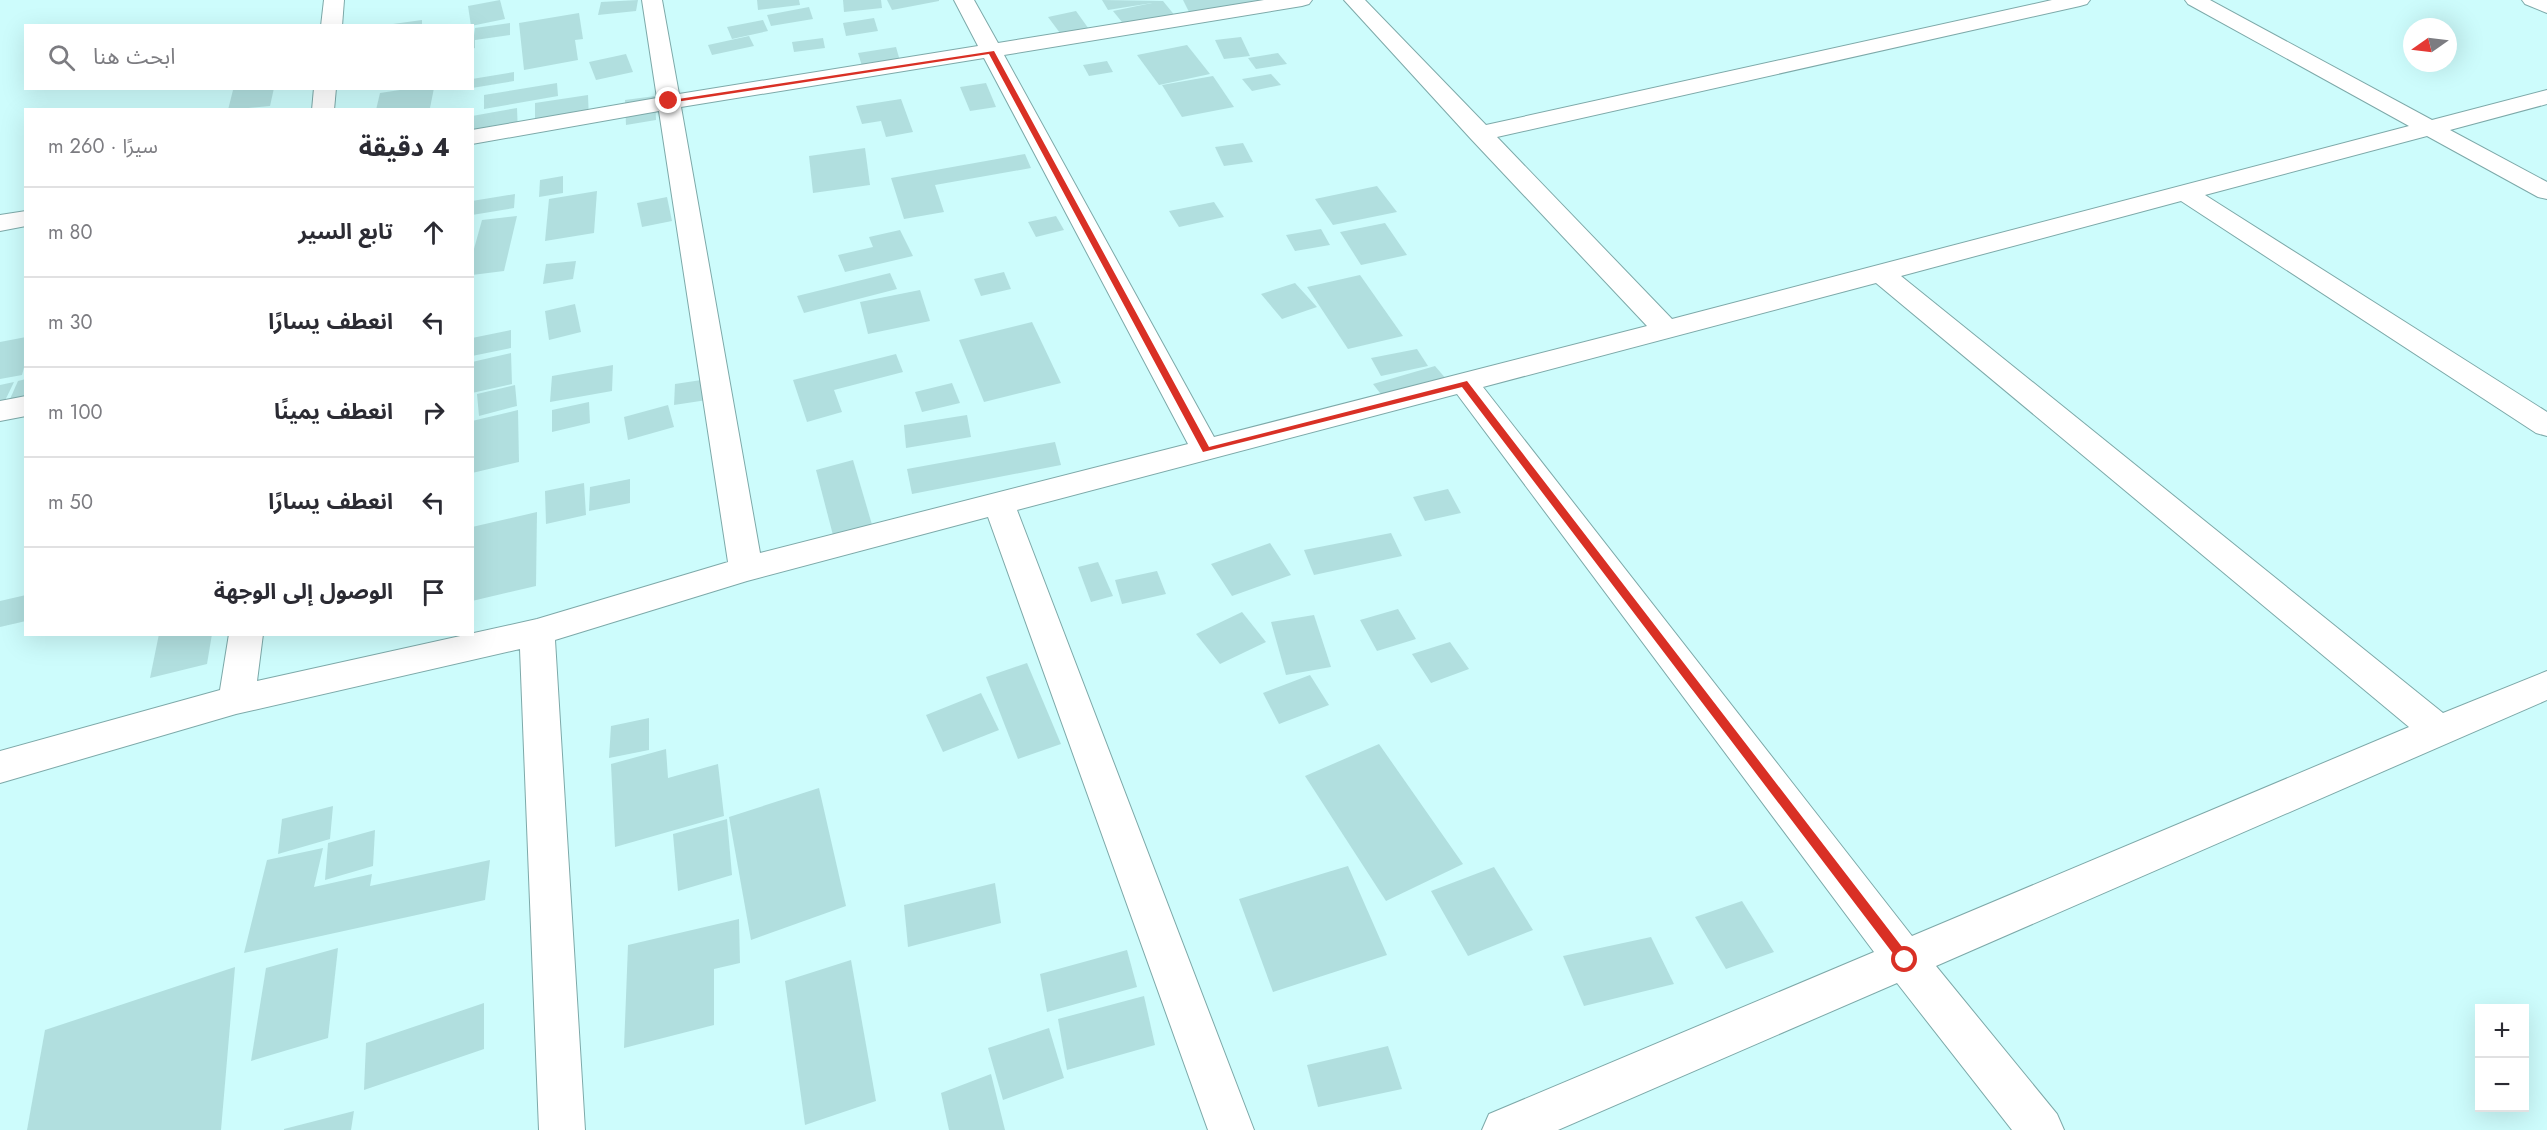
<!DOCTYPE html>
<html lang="ar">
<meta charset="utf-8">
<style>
:root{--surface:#fff;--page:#f2f2f3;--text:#2b2b33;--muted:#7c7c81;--line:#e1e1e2}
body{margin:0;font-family:Jost,"Noto Sans Arabic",sans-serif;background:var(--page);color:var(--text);direction:rtl}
.controls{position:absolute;right:18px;bottom:18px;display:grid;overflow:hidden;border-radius:0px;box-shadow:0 6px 24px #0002}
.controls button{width:54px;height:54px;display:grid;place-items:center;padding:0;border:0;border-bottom:2px solid var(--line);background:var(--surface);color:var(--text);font:30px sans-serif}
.compass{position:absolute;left:2403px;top:18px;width:54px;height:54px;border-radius:50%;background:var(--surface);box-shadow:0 6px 24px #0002;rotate:256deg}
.stop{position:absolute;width:18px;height:18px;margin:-14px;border:4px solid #d93025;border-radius:50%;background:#fff}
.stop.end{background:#d93025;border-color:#fff;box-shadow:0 2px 6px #0008}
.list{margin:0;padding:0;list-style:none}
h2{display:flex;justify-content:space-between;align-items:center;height:78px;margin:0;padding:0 24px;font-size:26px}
h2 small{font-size:20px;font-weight:400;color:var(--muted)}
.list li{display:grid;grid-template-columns:39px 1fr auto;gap:18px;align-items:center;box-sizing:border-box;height:90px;padding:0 24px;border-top:2px solid var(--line)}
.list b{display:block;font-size:22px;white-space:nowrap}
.list em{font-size:20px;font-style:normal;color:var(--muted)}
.icon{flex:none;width:33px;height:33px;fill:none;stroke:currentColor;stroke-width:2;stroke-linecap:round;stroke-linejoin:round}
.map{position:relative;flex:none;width:2547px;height:1130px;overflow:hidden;direction:ltr}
.search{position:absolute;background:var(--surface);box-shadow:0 6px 24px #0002;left:24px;top:24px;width:450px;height:66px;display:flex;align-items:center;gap:15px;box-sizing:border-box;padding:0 21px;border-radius:0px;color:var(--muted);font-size:22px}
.panel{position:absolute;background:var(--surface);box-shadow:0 6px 24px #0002;left:24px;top:108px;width:450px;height:528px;border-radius:0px;direction:rtl}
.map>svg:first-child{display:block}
.building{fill:#b1dfdf}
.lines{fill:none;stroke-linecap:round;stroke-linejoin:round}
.street-casing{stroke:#7da9a9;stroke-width:2}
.street{fill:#fff;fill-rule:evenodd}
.route{fill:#d93025}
</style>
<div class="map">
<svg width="2547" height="1130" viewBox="0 0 2547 1130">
<rect width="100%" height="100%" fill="#cdfcfc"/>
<!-- building -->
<g class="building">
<polygon points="500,0 505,19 471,26 468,6"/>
<polygon points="638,0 636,11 598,15 601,2"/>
<polygon points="757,0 799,0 800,5 758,10"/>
<polygon points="843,0 881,0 882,8 844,12"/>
<polygon points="887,0 939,0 939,1 892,10"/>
<polygon points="1102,0 1163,1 1176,17 1126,27 1113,11 1152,3 1108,10"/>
<polygon points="1183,0 1269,0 1269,1 1189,12"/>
<polygon points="809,7 813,19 771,26 767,15"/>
<polygon points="1076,11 1091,32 1063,37 1048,17"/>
<polygon points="579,13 583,39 575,40 578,60 524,70 519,23"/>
<polygon points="874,18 878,31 846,36 843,23"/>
<polygon points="422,20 422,26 393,26 393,24"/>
<polygon points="763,20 768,31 732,39 727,27"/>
<polygon points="510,23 510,35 475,40 475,48 472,49 475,28"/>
<polygon points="749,36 754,46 712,55 708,45"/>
<polygon points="1241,37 1250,56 1224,59 1215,40"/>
<polygon points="823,38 825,48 794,52 792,42"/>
<polygon points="1187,45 1210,74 1159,85 1137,55"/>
<polygon points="896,47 900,61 862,66 858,53"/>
<polygon points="1278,53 1287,64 1256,69 1248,58"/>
<polygon points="626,54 633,72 596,80 589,62"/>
<polygon points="1107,61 1113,72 1089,76 1083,65"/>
<polygon points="514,72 514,81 472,88 472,79"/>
<polygon points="1271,74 1281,85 1252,91 1242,79"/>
<polygon points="1213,76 1234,107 1182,117 1162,85"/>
<polygon points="557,83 558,96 484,109 484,95"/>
<polygon points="986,83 996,107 970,111 960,87"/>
<polygon points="241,88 274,88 270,106 228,110 233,90"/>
<polygon points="413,88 434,88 430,108 376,110 380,93"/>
<polygon points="588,95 589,121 535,130 535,103"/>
<polygon points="655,96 656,120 626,125 625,100"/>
<polygon points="901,99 913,132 886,137 881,121 862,124 856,106"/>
<polygon points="517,108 518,134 472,141 472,116"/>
<polygon points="1243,143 1253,162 1224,166 1215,147"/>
<polygon points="865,148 870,185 813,193 809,156"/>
<polygon points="1025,154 1031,168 935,185 944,212 904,219 891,178"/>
<polygon points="563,176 563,193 539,197 540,180"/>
<polygon points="1377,186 1397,212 1333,225 1315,199"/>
<polygon points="597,191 594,233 545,241 549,199"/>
<polygon points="515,194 514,208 472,215 472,201"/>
<polygon points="667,197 672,221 642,227 637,203"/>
<polygon points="1214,202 1224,217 1179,227 1169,211"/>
<polygon points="517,216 504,271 472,275 472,256 482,220"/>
<polygon points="1056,216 1064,230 1036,237 1028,222"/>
<polygon points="1385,223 1407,255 1361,265 1340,232"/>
<polygon points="1321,229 1330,245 1295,251 1286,235"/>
<polygon points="900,230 913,256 845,272 838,255 873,247 869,237"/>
<polygon points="576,261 573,279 543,284 546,264"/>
<polygon points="1004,272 1011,289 981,296 974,279"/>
<polygon points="890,273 897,289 804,313 797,296"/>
<polygon points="1360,275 1403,336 1348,349 1307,287"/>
<polygon points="1295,283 1317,307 1282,319 1261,294"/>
<polygon points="920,290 930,321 868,334 860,302"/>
<polygon points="575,304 581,332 549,340 545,311"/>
<polygon points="1032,322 1061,383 984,402 959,340"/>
<polygon points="511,330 511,348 472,356 472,338"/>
<polygon points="26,337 26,360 22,375 0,379 0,342"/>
<polygon points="1417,349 1428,366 1381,376 1371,358"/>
<polygon points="511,353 512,384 472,393 472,362"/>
<polygon points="896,354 903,372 834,390 842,412 807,422 793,380"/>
<polygon points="613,365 612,391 550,402 552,376"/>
<polygon points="1435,366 1447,380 1384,398 1373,384"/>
<polygon points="26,379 26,396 10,399 18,381"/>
<polygon points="708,379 707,400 674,405 675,384"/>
<polygon points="14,382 0,411 0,385"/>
<polygon points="952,383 960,403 922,412 915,392"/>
<polygon points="515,385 517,406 479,416 477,394"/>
<polygon points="589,402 590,423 552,432 552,410"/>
<polygon points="668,405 674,427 628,440 624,417"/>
<polygon points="518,410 519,462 472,473 472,421"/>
<polygon points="967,415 971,437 906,448 904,425"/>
<polygon points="1055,442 1061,465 912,494 907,469"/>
<polygon points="853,460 873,528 834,539 816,470"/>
<polygon points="630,479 630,503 589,511 590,487"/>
<polygon points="584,483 586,515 546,524 545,491"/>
<polygon points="1448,489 1461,513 1425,521 1413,497"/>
<polygon points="537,512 536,586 472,601 472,527"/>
<polygon points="1391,533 1402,556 1314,575 1304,550"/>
<polygon points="1270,543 1291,575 1232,596 1211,564"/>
<polygon points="1098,562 1113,596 1091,602 1078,567"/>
<polygon points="1157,571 1166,594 1122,604 1115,580"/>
<polygon points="26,595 26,621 0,627 0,601"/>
<polygon points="1398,609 1416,639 1377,651 1360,620"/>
<polygon points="1242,612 1266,642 1220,664 1196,634"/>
<polygon points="1314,615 1331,667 1286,675 1271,622"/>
<polygon points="159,634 212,634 207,664 150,678"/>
<polygon points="1450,642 1469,669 1431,683 1412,654"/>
<polygon points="1027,663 1061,744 1018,759 986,677"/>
<polygon points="1310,675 1329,705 1279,724 1263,693"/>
<polygon points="981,693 999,730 943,752 926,715"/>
<polygon points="649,718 649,750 609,758 611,726"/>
<polygon points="1379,744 1463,864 1386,901 1305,776"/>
<polygon points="666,749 668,778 718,764 724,816 615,847 611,764"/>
<polygon points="819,788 846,906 751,940 729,817"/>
<polygon points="333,806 330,839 278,854 282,819"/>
<polygon points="727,819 732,875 678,891 673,834"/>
<polygon points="375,830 373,866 325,880 328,843"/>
<polygon points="323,848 314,887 372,874 370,886 490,860 485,900 244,953 267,860"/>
<polygon points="1348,866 1387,955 1273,992 1239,899"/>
<polygon points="1494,867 1533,930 1468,956 1431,891"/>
<polygon points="995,883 1001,923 908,947 904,905"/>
<polygon points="1742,901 1774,952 1726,969 1695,917"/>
<polygon points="739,919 740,963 714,969 714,1025 624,1048 628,945"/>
<polygon points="1651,937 1674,984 1584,1006 1563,956"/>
<polygon points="338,948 328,1038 251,1061 266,968"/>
<polygon points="1127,950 1137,987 1047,1012 1040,974"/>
<polygon points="851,960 876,1101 805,1125 785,981"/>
<polygon points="235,967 221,1130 27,1130 45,1030"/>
<polygon points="1144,996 1155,1045 1067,1070 1058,1019"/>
<polygon points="484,1003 484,1049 364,1090 366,1043"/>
<polygon points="1049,1028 1064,1078 1003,1100 988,1048"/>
<polygon points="1388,1046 1402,1089 1318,1107 1307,1065"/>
<polygon points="991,1074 1005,1130 949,1130 941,1093"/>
<polygon points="354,1111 351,1130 284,1130 284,1129"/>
</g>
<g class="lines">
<defs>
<g id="street">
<polygon points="324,0 344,0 342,26 321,26"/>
<path d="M642,0H662L679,94L978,46L954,0H974L998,43L1264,0H1312L1309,4L1302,6L1004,55L1214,437L1647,326L1471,139L1344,0H1365L1486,125L2052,0H2090L2087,4L2080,6L1497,137L1672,319L2409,126L2188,4L2185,0H2210L2432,120L2547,90V104L2450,130L2547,182V199L2538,197L2427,136L2205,195L2547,412V436L2536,433L2181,201L1901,276L2443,713L2547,671V700L1936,966L2057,1114L2064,1130H2012L1897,983L1558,1130H1482L1489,1114L1874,952L1457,394L1017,510L1254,1130H1208L988,517L747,581L555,640L585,1130H539L520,649L236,714L0,783V751L220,690L229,634H263L257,681L537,619L728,562L659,111L472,144V130L657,98ZM984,58L1188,444L760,553L681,107ZM1876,283L2409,727L1912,936L1483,387Z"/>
<polygon points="2522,0 2547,0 2547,13 2525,4"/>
<polygon points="314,88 336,88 334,110 312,110"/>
<polygon points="26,211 26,226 0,231 0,215"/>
<polygon points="26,396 26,416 0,421 0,401"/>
</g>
</defs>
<!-- street casing -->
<use href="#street" class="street-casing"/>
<!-- street -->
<use href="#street" class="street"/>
</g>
<!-- route -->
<polygon class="route" points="994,51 1209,447 1467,381 1909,956 1911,960 1909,964 1901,964 1462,387 1203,452 989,54 669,103 665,101"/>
</svg>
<div class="controls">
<button>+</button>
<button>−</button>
</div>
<svg class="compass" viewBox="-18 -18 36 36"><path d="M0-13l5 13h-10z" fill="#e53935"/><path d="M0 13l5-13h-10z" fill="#7c7c81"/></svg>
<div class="stop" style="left:1905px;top:960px"></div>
<div class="stop end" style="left:669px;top:101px"></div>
<div class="search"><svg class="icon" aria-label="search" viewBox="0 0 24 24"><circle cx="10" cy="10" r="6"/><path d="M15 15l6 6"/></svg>ابحث هنا</div>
<section class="panel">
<h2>4 دقيقة<small>سيرًا · 260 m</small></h2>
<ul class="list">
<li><svg class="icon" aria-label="ahead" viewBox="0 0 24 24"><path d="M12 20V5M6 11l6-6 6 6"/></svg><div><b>تابع السير</b></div><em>80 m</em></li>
<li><svg class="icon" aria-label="left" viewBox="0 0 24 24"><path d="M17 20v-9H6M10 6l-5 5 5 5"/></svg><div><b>انعطف يسارًا</b></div><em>30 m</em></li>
<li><svg class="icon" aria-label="right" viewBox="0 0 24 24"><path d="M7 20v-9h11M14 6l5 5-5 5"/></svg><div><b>انعطف يمينًا</b></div><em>100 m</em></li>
<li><svg class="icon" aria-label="left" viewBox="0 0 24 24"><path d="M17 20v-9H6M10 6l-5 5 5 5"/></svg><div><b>انعطف يسارًا</b></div><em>50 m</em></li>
<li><svg class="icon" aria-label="arrive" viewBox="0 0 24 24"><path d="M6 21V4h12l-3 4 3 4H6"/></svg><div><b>الوصول إلى الوجهة</b></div></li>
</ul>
</section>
</div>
